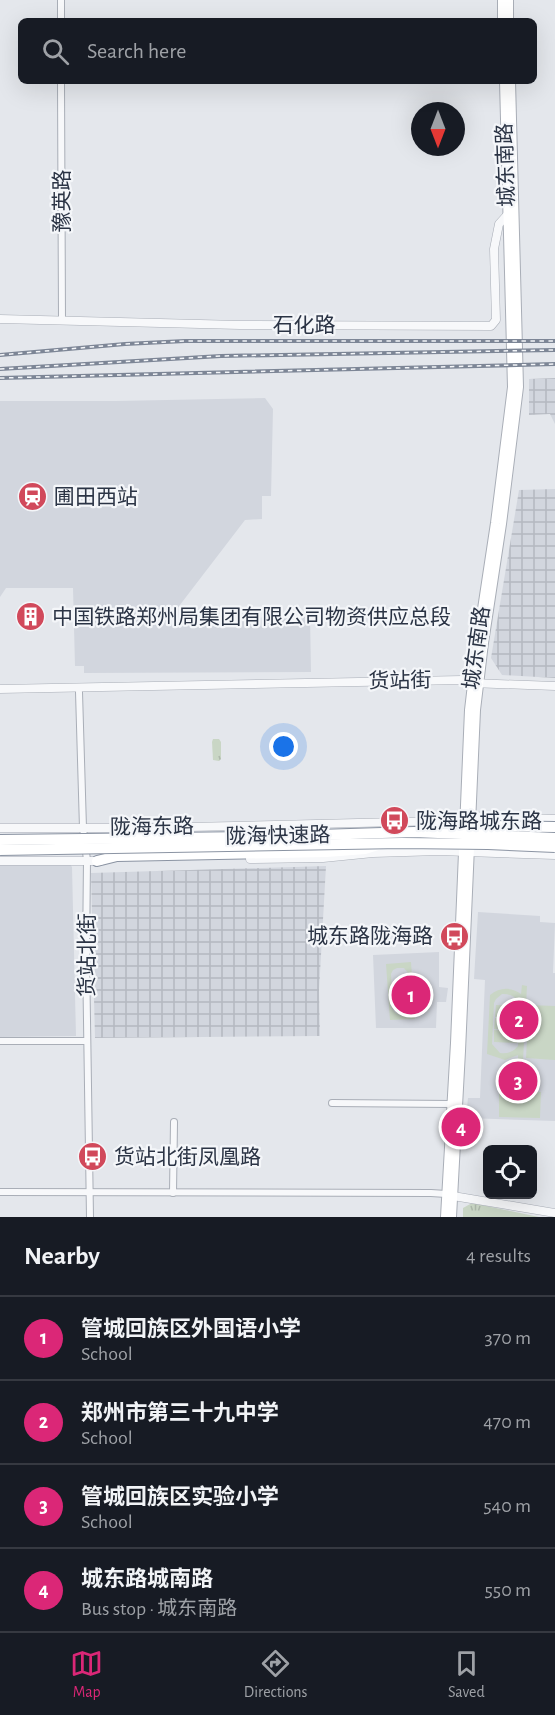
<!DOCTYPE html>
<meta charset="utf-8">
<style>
:root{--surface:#171b24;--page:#242831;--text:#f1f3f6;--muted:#9ea1a6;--line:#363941;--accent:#db2777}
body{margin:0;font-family:"Alegreya Sans","Noto Sans SC",sans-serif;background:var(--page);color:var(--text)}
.controls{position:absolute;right:18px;bottom:18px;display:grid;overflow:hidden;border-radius:9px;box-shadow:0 6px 24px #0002}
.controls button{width:54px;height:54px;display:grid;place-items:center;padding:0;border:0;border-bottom:2px solid var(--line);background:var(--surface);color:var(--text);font:30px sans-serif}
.compass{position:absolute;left:411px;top:102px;width:54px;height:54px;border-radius:50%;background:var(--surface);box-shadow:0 6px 24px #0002;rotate:180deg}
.you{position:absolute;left:284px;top:747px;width:21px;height:21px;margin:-15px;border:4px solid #fff;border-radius:50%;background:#1a73e8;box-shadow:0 0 0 9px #1a73e833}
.badge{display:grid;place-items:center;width:39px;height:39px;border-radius:50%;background:var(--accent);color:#fff;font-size:20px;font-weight:700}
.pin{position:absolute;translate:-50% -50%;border:3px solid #fff;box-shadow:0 2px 6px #0006}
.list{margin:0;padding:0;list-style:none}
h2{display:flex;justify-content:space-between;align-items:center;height:78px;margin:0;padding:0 24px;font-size:26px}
h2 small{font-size:20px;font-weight:400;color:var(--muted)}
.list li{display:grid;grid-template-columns:39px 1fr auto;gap:18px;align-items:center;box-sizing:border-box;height:84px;padding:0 24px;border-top:2px solid var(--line)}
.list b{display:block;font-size:22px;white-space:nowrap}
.list p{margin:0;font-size:20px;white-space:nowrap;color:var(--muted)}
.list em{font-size:20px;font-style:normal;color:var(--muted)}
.icon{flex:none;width:33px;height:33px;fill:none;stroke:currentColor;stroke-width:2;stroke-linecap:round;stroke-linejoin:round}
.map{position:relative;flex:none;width:555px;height:1217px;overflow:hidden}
.search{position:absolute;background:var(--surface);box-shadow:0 6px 24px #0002;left:18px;right:18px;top:18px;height:66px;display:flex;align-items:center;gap:15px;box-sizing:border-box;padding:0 21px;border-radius:9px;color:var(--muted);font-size:22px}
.sheet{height:414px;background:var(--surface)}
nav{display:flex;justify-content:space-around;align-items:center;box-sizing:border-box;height:84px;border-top:2px solid var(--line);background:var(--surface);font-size:16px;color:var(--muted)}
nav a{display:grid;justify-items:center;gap:3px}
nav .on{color:var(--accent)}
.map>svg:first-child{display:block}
.built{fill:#d2d6de}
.industrial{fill:url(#industrial-grid)}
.grass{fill:url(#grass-tufts)}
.pitch{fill:#c9d6c5;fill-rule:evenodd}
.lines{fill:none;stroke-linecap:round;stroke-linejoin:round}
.minor-casing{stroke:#a9aeb7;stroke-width:8}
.tertiary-casing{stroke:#a9aeb7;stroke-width:9}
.secondary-casing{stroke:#a9aeb7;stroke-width:10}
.trunk-casing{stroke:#8b94a3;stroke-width:12}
.minor{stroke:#f7f8fa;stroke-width:6}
.tertiary{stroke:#f7f8fa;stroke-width:8}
.secondary{stroke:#fff;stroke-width:8}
.trunk{stroke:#fff;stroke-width:10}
.rail-casing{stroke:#7d8696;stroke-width:4}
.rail{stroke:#f4f6f9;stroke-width:1.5;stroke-dasharray:4.5;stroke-linecap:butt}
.trunk-bridge-casing{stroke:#8b94a3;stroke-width:12;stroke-linecap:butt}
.trunk-bridge{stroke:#fff;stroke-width:10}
.labels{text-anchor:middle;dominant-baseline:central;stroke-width:4.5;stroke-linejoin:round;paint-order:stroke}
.street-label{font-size:21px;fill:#2b3445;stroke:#f4f6f9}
.poi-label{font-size:21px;fill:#2b3445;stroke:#f4f6f9;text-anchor:start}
</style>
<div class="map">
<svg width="555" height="1217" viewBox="0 0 555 1217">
<defs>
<pattern id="industrial-grid" width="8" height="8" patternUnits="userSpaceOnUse" patternTransform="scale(1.5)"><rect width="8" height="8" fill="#d2d6de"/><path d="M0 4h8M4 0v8" fill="none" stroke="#b4b8c0"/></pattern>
<pattern id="grass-tufts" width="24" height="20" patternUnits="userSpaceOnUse" patternTransform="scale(1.5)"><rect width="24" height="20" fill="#c9d6c5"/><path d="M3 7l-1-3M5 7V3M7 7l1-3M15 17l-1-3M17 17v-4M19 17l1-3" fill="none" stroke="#adb8ab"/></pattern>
</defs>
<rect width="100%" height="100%" fill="#e4e7ec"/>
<!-- built -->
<g class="built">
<polygon points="265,398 273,409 271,496 262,496 262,519 245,520 173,614 173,620 310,616 311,672 84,673 84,666 75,666 73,588 6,588 0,597 0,401 116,401"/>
<polygon points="0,863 69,863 72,867 76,1036 0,1037"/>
<polygon points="478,912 540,916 540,922 555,923 553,973 555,973 555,1121 466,1118 468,1098 480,1098 485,980 474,979"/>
<polygon points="439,952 439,987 448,988 446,1002 437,1002 436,1028 376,1028 373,955"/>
</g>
<!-- industrial -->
<g class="industrial">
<polygon points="555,378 555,424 550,414 529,415 529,379"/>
<polygon points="555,489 555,678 502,675 491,658 519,490"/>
<polygon points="326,866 319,991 320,1036 95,1038 91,873"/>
</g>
<!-- grass -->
<g class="grass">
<polygon points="213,739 219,739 221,742 221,759 219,761 213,760 212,742"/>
<polygon points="472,1203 539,1217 463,1217 463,1208"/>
</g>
<!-- pitch -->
<g class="pitch">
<path d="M411,962L415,1019L390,1020L386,964ZM397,968H404L408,973L410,1009C406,1017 398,1017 393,1010L391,974L393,970Z"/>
<path d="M522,985L527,986L523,1061H518V1055L505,1060L487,1054L490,995C500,987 511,987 521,994ZM502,994C530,993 519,1027 518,1046C513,1052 508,1054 500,1053L492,1044L494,1003L496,999Z"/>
<polygon points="496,1005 519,1006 518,1018 495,1017"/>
<polygon points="529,1005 555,1006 555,1060 526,1058"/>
<polygon points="495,1018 518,1019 518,1031 494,1029"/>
<polygon points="494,1030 517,1031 517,1043 494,1042"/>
<polygon points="499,1091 541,1092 540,1118 499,1117"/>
</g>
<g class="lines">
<defs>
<g id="minor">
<polyline points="61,0 61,21"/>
<polyline points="61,81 62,321"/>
<polyline points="79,692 83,828 87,860 86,955 90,1217"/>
<polyline points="0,1041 87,1041"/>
<polyline points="332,1103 451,1104"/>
<polyline points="0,1192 431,1193 446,1194"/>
<polyline points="173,1193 174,1122"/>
</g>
<g id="tertiary">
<polyline points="0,319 240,325 491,326 496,320 494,249 499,224 508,214"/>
<polyline points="0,689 462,680 471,683 555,686"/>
<polyline points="0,828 145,828 399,822 438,821 471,816 555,819"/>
<polyline points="250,859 323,858 373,853 439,851 555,855"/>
<polyline points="0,861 100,861"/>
<polyline points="447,1195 555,1213"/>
</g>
<g id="secondary">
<polyline points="502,0 502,21"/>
<polyline points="509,0 509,21"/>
<polyline points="445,1217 455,1043 469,710 477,642 495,523 512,387 504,81"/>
<polyline points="452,1217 461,1051 476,710 484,643 502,524 519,387 511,81"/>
</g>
<polyline id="trunk" points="97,861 117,856 326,852 365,849 378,845"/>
</defs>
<!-- minor casing -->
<use href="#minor" class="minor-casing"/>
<!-- tertiary casing -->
<use href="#tertiary" class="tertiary-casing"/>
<!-- secondary casing -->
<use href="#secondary" class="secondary-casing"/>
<!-- trunk casing -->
<use href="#trunk" class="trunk-casing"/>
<!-- minor -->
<use href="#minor" class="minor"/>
<!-- tertiary -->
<use href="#tertiary" class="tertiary"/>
<!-- secondary -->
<use href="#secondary" class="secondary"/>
<!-- trunk -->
<use href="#trunk" class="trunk"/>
<defs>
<g id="rail">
<polyline points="0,355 125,344 185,341 555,341"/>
<polyline points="0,369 221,356 555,350"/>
<polyline points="0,378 555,364"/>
</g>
</defs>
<!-- rail casing -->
<use href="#rail" class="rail-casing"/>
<!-- rail -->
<use href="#rail" class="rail"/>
<defs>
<g id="trunk-bridge">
<polyline points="462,827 493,826 555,827"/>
<polyline points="0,840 251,837 414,832 555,838"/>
<polyline points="0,850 402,843 488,844 555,847"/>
</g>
</defs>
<!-- trunk-bridge casing -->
<use href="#trunk-bridge" class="trunk-bridge-casing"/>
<!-- trunk-bridge -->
<use href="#trunk-bridge" class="trunk-bridge"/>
</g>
<!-- icons -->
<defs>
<symbol id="station-disc" viewBox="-11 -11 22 22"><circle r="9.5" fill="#d1495b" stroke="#f4f6f9"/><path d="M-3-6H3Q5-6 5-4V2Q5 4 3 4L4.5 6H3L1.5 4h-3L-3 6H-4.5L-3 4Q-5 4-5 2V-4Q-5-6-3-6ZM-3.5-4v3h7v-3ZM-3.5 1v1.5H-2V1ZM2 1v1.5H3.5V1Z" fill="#fff"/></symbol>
<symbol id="building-disc" viewBox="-11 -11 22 22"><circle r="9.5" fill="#d1495b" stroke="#f4f6f9"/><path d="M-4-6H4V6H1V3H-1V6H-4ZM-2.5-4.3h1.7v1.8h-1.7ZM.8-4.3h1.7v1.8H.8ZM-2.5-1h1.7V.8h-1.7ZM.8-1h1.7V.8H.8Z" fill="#fff"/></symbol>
<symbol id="bus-disc" viewBox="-11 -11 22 22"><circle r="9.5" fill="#d1495b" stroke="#f4f6f9"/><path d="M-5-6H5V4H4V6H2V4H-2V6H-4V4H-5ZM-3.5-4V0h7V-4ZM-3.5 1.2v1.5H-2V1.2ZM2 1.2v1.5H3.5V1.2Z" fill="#fff"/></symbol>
</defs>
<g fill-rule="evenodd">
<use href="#station-disc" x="16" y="480" width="33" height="33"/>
<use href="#building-disc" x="14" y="600" width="33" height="33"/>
<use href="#bus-disc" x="378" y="804" width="33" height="33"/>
<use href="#bus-disc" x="438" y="920" width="33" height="33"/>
<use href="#bus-disc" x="76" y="1140" width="33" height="33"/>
</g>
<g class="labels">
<!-- street labels -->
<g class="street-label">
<text transform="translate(506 165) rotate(-92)">城东南路</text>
<text transform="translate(62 201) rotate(-90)">豫英路</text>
<text x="304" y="325">石化路</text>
<text transform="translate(477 648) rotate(-82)">城东南路</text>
<text transform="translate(400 681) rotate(-1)">货站街</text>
<text transform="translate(152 827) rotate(-1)">陇海东路</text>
<text transform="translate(278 836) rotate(-1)">陇海快速路</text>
<text transform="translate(87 955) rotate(-90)">货站北街</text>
</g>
<!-- poi labels -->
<g class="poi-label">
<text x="54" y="497">圃田西站</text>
<text x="52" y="617">中国铁路郑州局集团有限公司物资供应总段</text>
<text x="416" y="821">陇海路城东路</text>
<text x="433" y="936" text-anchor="end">城东路陇海路</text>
<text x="114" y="1157">货站北街凤凰路</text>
</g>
</g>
</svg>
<div class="controls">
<button><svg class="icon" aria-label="locate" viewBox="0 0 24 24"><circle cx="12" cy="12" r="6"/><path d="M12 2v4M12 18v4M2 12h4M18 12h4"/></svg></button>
</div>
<svg class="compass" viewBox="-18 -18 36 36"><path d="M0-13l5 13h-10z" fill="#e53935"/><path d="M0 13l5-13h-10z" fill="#9ea1a6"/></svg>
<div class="you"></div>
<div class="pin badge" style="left:411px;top:995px">1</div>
<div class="pin badge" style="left:519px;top:1020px">2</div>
<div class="pin badge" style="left:518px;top:1081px">3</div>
<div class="pin badge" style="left:461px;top:1127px">4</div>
<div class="search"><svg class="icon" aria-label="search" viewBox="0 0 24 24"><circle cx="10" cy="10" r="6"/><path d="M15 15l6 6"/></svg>Search here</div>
</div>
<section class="sheet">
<h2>Nearby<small>4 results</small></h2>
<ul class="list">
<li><span class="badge">1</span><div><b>管城回族区外国语小学</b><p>School</p></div><em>370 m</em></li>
<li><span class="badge">2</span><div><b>郑州市第三十九中学</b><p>School</p></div><em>470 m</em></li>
<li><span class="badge">3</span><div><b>管城回族区实验小学</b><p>School</p></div><em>540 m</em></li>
<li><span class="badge">4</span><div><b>城东路城南路</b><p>Bus stop · 城东南路</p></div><em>550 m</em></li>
</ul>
</section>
<nav>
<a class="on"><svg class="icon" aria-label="map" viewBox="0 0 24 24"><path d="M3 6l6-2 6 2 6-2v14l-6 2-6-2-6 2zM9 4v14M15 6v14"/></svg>Map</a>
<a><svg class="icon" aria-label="directions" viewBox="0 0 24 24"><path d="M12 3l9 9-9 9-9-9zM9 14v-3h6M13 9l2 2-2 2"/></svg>Directions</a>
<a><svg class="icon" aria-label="saved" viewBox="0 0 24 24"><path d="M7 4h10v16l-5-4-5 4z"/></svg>Saved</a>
</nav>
